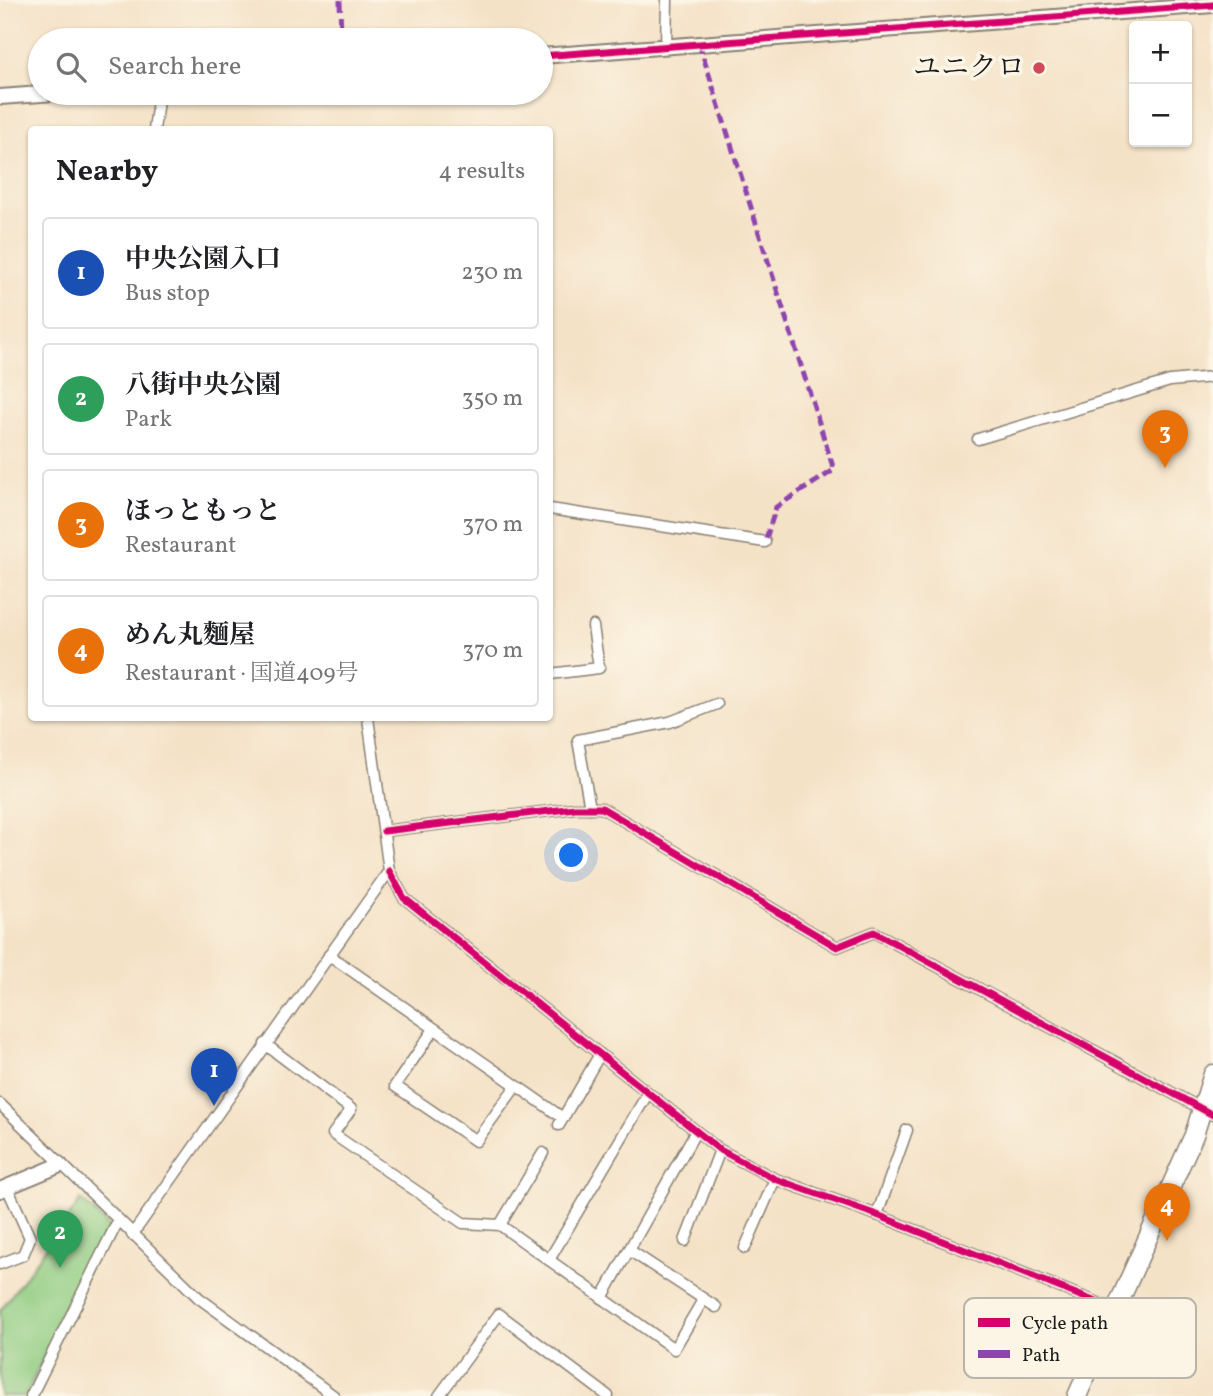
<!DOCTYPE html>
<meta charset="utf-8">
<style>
:root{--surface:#fff;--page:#f6f6f6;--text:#202124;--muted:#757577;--line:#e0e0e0;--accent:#0b8043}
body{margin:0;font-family:Vollkorn,"Noto Serif JP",serif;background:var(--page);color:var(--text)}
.controls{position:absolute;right:21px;top:21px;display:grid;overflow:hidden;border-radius:7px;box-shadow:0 2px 5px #0004}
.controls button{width:63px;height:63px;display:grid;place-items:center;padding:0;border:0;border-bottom:2px solid var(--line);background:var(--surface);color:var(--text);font:35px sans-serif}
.you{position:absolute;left:572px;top:856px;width:24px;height:24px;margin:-18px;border:5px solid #fff;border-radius:50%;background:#1a73e8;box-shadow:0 0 0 10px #1a73e833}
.badge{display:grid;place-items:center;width:46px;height:46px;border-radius:50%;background:var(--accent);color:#fff;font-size:23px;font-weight:700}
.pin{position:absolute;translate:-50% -58px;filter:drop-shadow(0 2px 4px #0008)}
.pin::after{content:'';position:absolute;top:37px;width:24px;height:21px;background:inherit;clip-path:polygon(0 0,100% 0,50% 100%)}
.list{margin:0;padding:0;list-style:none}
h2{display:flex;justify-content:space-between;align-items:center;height:91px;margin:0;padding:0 28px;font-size:30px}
h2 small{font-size:23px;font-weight:400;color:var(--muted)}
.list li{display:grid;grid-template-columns:46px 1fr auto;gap:21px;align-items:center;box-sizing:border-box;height:112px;margin:0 14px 14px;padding:0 14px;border:2px solid var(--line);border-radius:7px}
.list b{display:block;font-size:26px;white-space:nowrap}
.list p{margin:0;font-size:23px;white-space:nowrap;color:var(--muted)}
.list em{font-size:23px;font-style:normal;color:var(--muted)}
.icon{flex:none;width:38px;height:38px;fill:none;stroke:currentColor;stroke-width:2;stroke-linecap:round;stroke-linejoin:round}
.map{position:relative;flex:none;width:1213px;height:1396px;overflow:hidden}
.search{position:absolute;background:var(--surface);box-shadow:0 2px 5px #0004;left:28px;top:28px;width:525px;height:77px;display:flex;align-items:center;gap:18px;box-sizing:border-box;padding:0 24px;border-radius:38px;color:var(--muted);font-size:26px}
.panel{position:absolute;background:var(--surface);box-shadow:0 2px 5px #0004;left:28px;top:126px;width:525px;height:595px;border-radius:7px}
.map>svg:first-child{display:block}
.green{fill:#8fcc82;stroke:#56744f;stroke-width:2}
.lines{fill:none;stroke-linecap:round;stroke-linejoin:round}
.street-casing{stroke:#887f72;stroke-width:13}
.secondary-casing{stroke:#887f72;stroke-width:18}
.highway-casing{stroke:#887f72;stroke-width:21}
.street{stroke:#fff;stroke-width:10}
.secondary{stroke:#fff;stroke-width:14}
.highway{stroke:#fff;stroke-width:18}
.quiet{stroke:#8e44ad;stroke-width:5;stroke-dasharray:10 5;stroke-linecap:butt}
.cycleway-casing{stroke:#fcf5e5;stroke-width:11}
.cycleway{stroke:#d6006c;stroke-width:7}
.poi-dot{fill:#d1495b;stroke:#fcf5e5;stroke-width:2.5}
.labels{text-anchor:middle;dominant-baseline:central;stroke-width:7;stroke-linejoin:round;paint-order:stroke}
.poi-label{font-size:28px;fill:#1c1c1c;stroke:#fcf5e5;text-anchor:end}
.key{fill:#fcf5e5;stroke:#b9b4a9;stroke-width:2}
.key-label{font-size:19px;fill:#1c1c1c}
</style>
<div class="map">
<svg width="1213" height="1396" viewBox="0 0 1213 1396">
<rect width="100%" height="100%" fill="#fcf5e5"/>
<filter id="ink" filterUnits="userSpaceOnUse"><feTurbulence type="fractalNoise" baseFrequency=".0143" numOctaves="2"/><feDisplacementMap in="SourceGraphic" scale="14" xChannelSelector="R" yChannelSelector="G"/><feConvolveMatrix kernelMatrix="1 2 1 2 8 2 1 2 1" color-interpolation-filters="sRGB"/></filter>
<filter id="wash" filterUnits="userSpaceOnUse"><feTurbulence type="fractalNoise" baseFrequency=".00686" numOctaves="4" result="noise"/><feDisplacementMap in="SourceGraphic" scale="28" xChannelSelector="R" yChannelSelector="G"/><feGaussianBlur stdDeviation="1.57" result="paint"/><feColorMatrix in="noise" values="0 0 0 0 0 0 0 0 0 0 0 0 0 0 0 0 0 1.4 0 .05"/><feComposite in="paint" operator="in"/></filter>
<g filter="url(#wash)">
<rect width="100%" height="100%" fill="#f4e2c7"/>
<!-- green -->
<polygon class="green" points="81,1200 109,1226 25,1396 0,1396 0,1311"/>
</g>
<g filter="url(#ink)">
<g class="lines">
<defs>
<g id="street">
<polyline points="666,46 667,0"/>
<polyline points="154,130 159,93"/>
<polyline points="978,439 1170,381 1213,377"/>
<polyline points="550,509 765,542"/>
<polyline points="550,674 599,668 593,626"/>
<polyline points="590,808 578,740 670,722 717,704"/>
<polyline points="384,831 575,808 602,808 837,947 874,932 1213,1115"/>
<polyline points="389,871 404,898 720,1150 775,1179 877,1215 1116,1310"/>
<polyline points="329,955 563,1118"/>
<polyline points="434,1029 395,1086 476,1141 516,1086"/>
<polyline points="265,1044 351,1109 333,1134 463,1223 500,1225 674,1349 703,1300"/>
<polyline points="0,1104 199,1298 334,1396"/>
<polyline points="559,1125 600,1054"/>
<polyline points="877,1215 907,1130"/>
<polyline points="500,1225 543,1153"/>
<polyline points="132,1235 389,871 368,718"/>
<polyline points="685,1241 720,1150"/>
<polyline points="745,1248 775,1179"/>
<polyline points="629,1250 716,1307"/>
<polyline points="549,1260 648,1093"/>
<polyline points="0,1264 23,1255 30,1238 7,1187"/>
<polyline points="602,1298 696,1131"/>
<polyline points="31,1396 118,1221"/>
<polyline points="439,1396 499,1314 608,1396"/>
</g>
<g id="secondary">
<polyline points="541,56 1213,5"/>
<polyline points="0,97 55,93"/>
<polyline points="0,1190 60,1165"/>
</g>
<polyline id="highway" points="1077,1396 1194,1135 1213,1074"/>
</defs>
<!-- street casing -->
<use href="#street" class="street-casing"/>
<!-- secondary casing -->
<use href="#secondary" class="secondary-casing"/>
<!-- highway casing -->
<use href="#highway" class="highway-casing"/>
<!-- street -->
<use href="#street" class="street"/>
<!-- secondary -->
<use href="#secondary" class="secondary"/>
<!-- highway -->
<use href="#highway" class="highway"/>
<!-- quiet -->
<g class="quiet">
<polyline points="340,0 341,40"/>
<polyline points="699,43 834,470 776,507 765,542"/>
</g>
<defs>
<g id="cycleway">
<polyline points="541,56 1213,5"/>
<polyline points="384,831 575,808 602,808 837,947 874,932 1213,1115"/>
<polyline points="389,871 404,898 720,1150 775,1179 877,1215 1116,1310"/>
</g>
</defs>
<!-- cycleway casing -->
<use href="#cycleway" class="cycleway-casing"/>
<!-- cycleway -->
<use href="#cycleway" class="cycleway"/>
</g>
</g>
<!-- markers -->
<circle class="poi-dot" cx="1039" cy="68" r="7"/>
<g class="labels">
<!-- poi labels -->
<g class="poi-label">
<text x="1025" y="68">ユニクロ</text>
</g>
</g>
<!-- legend -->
<rect x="964" y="1298" width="232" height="80" rx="10" class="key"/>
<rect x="978" y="1318" width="32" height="9" fill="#d6006c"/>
<rect x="978" y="1350" width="32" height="8" fill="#8e44ad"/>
<g class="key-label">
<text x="1022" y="1329">Cycle path</text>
<text x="1022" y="1361">Path</text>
</g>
</svg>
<div class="controls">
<button>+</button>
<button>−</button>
</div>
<div class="you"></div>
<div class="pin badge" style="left:214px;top:1106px;background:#1a4fb4">1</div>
<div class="pin badge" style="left:60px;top:1268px;background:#2e9e5b">2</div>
<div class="pin badge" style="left:1165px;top:468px;background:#e8710a">3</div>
<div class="pin badge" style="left:1167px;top:1241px;background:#e8710a">4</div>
<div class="search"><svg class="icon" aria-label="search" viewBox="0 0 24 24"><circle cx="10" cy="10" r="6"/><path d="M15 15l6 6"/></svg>Search here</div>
<section class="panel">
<h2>Nearby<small>4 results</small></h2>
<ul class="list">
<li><span class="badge" style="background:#1a4fb4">1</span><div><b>中央公園入口</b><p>Bus stop</p></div><em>230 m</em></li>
<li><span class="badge" style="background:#2e9e5b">2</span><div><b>八街中央公園</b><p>Park</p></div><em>350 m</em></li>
<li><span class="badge" style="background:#e8710a">3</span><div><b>ほっともっと</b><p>Restaurant</p></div><em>370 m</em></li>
<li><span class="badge" style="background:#e8710a">4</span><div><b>めん丸麵屋</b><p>Restaurant · 国道409号</p></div><em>370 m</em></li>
</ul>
</section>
</div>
